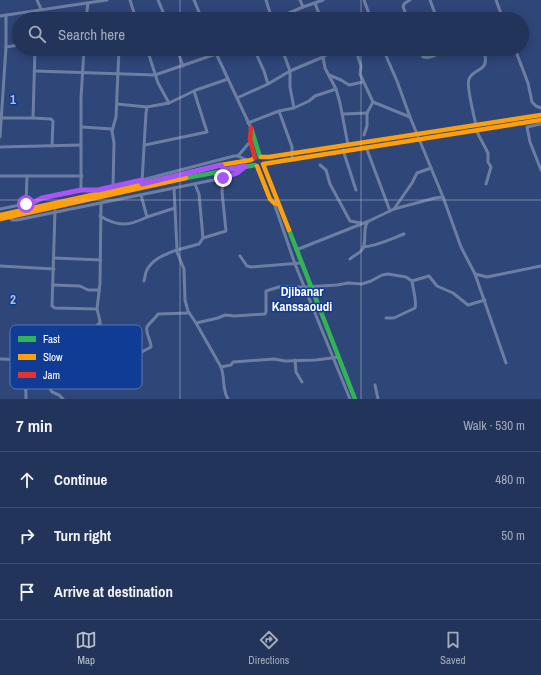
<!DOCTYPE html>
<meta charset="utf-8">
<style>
:root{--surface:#23345a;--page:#2f3f63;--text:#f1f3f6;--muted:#a3aabb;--line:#404f70;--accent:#b6bed0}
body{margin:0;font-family:"Archivo Narrow",sans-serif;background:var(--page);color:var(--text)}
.stop{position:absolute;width:12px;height:12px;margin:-9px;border:3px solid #a855f7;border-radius:50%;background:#fff}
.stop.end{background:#a855f7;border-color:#fff;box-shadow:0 1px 4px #0008}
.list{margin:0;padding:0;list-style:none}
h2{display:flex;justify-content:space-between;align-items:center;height:52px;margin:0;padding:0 16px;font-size:17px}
h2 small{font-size:13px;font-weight:400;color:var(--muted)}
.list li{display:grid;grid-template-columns:26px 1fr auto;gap:12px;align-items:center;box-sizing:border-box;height:56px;padding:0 16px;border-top:1px solid var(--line)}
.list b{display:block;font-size:15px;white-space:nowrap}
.list em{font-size:13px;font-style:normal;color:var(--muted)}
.icon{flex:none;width:22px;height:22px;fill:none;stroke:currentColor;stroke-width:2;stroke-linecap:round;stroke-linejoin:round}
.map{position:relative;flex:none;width:541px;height:399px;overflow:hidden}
.search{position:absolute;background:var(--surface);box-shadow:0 2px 10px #0003;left:12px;right:12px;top:12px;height:44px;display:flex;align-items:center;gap:10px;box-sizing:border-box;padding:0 14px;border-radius:22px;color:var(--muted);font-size:15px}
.sheet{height:220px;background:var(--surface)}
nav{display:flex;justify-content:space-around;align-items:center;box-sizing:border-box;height:56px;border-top:1px solid var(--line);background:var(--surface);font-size:11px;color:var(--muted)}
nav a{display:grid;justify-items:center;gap:2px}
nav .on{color:var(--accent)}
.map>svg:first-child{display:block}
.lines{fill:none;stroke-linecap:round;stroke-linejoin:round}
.street{stroke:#6d7ea3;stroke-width:3}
.fast{stroke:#30b455;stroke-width:4.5}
.slow{stroke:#ff9f0a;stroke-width:4.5}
.jam{stroke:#e5322d;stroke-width:4.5}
.route{stroke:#a855f7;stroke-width:5}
.grid{fill:none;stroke:#b6bed0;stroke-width:1;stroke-opacity:0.55}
.labels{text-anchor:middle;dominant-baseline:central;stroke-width:3;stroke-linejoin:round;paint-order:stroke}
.neighbourhood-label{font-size:13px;font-weight:bold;fill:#fff;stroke:#113c96}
.key{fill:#113c96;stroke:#5876b6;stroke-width:1}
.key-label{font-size:11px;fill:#fff}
.grid-label{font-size:13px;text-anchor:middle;font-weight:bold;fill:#b6bed0;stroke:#113c96;stroke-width:3;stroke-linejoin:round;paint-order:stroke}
</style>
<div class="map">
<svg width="541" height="399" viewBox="0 0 541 399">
<rect width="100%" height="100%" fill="#2f4678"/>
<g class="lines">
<!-- street -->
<g class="street">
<polyline points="37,0 41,9"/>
<polyline points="130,0 136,19"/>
<polyline points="158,0 166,19"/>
<polyline points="194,0 202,19"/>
<polyline points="266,0 272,19"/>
<polyline points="300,0 303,7"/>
<polyline points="364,0 371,19"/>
<polyline points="430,0 437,19"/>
<polyline points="496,0 503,19"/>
<polyline points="315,3 321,19"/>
<polyline points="0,16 107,0"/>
<polyline points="86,19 88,3"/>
<polyline points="275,19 303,7 323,0"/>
<polyline points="361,19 370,16"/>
<polyline points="397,19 406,16"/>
<polyline points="407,19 403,6 405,3 410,0"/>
<polyline points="6,47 19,45"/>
<polyline points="147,49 158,83 169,103"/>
<polyline points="177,49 183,66"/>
<polyline points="214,49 251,128"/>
<polyline points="254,49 264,71 268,84"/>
<polyline points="282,49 290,71 290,87 294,108"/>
<polyline points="357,49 358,57 361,66 360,74 373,102 410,117"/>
<polyline points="383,49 397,81 410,117 443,197 461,247 475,274 506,363"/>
<path d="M420,49L423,57C431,59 437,54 443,51L453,52L460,49"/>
<polyline points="515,49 528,83 532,102 536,106 541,108"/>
<polyline points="323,57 325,68 336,89 340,103 348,145"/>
<polyline points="35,71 155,75 216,54"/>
<polyline points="329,75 341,80 349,85 363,82"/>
<polyline points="237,98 268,84 290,71 323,57 336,49"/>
<polyline points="117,104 147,107"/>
<polyline points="279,111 292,147 292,158"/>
<polyline points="343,114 367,113"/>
<polyline points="2,118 33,118 35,49"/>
<polyline points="33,118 51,119 53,121 52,146"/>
<polyline points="248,123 279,111 294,108 309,101 315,96 336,89"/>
<polyline points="541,124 527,127 530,142 541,170"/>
<path d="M476,125C474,116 466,85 469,79C474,67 492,73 483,49"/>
<polyline points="82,127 112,129"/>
<polyline points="476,130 488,153 488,162 491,167 486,184"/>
<polyline points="364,135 367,126 367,113 373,102"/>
<polyline points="0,137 6,47 6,15"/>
<polyline points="145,145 207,132 194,91"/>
<polyline points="0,147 81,145"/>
<polyline points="366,147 390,211"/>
<polyline points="343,150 356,190"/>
<polyline points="238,156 249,143"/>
<polyline points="320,165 326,170 330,184 350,221 361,223"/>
<polyline points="0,176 82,176"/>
<path d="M223,178L222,192L226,231L203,238L199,244L177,250V252L184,269L185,300L188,311L196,323L221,367C225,377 222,390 228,399"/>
<polyline points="142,182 146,113 147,107 169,103 196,90 228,79"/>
<polyline points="195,184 199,194 203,238"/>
<polyline points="113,187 114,143 112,131 116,117 119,49"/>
<polyline points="81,190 81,98 84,49"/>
<polyline points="141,195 147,217 175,208"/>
<polyline points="274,203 295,264 350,399"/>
<polyline points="26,204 27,176"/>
<polyline points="0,209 35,202 42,198 81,190 98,190 142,180 234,156 238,156 247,160"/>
<polyline points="394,209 412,183 417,173 431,168"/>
<polyline points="55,211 52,306 55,308 97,309"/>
<path d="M100,216C118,227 129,226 147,217"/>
<polyline points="9,217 12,220 17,220 223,178 237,173 243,168"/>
<path d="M363,247C377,246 391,239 404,234"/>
<polyline points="296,250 369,221 394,209 435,198 443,197"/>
<polyline points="240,256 247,266 251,267 301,263"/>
<polyline points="54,258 101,260"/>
<path d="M350,259C353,256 358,254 361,251C368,244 362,231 367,223"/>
<polyline points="0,266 54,269"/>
<polyline points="475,274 487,277 541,266"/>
<path d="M144,281C145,278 145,275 146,272C151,259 166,254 177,250L174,188"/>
<polyline points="53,285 80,286 88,290 99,290"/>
<path d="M386,318H394L415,308C417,302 413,289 412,281"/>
<polyline points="196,323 218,318 225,315 235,316 265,314 266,312 266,291 279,287 305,287 337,285 348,283 362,284 371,281 382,275 388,274 406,277 412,281 429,276 437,286 453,293 468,305 485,300"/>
<path d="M0,359L38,360L67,354L99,357L125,356L138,354L151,347C151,340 145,333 147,327C149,323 155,319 158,314L189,313"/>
<path d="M38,360C37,350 36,339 46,333L89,329L95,327L100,323"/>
<polyline points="295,360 296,372 302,382"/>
<path d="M31,361C42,369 45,380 52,392L59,395L63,399"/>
<polyline points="221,367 231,365 233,362 274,359 285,361 316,360 339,357"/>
<polyline points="375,385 378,399"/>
<polyline points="92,387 98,368 100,321 97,309 100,283 101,204"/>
<path d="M26,399C26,385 23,372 32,360"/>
</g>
<!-- fast -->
<g class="fast">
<polyline points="251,128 260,157"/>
<polyline points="186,178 255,165"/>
<polyline points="289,230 355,399"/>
</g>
<!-- slow -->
<g class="slow">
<polyline points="261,157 269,157 541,115"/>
<polyline points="257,166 270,199 274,203 278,204"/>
<polyline points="0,215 142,184 221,165 251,160 254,158"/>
<polyline points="0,219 186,178"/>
<polyline points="289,230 263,164 541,120"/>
</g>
<!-- jam -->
<polyline class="jam" points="251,128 250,140 255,158"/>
</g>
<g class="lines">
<!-- route -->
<polyline class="route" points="26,204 34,202 42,198 81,190 98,190 142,180 142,184 221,165 224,170 246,166 237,173 223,178"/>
</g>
<!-- grid -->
<path class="grid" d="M180,0V19M361,0V19M180,49V399M361,49V399M0,200H541"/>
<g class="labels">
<!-- neighbourhood labels -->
<g class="neighbourhood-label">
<text x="302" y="291">Djibanar<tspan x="302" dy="15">Kanssaoudi</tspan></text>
</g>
</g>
<!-- legend -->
<rect x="10" y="325" width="132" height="64" rx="6" class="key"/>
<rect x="18" y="336" width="18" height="6" fill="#30b455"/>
<rect x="18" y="354" width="18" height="6" fill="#ff9f0a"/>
<rect x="18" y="372" width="18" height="6" fill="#e5322d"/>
<g class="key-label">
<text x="43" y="343">Fast</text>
<text x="43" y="361">Slow</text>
<text x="43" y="379">Jam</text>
</g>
<g class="grid-label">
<text x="13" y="104">1</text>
<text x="13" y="304">2</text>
</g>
</svg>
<div class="stop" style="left:26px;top:204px"></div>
<div class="stop end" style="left:223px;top:178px"></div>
<div class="search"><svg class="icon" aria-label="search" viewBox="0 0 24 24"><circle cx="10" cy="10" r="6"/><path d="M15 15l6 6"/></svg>Search here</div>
</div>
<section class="sheet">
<h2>7 min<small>Walk · 530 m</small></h2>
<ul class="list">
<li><svg class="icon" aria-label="ahead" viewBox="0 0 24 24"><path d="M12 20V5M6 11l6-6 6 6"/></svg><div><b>Continue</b></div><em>480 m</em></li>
<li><svg class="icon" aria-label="right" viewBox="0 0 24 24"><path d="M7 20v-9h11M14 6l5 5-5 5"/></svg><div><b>Turn right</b></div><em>50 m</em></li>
<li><svg class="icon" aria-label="arrive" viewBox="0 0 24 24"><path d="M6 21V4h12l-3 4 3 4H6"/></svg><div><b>Arrive at destination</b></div></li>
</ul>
</section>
<nav>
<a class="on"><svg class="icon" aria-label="map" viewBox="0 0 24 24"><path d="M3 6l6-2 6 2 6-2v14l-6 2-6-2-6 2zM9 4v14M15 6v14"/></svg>Map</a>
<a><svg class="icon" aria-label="directions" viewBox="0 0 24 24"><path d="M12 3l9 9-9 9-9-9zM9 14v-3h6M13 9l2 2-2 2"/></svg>Directions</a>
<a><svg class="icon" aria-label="saved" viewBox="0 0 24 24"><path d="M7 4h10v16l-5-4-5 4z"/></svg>Saved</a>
</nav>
